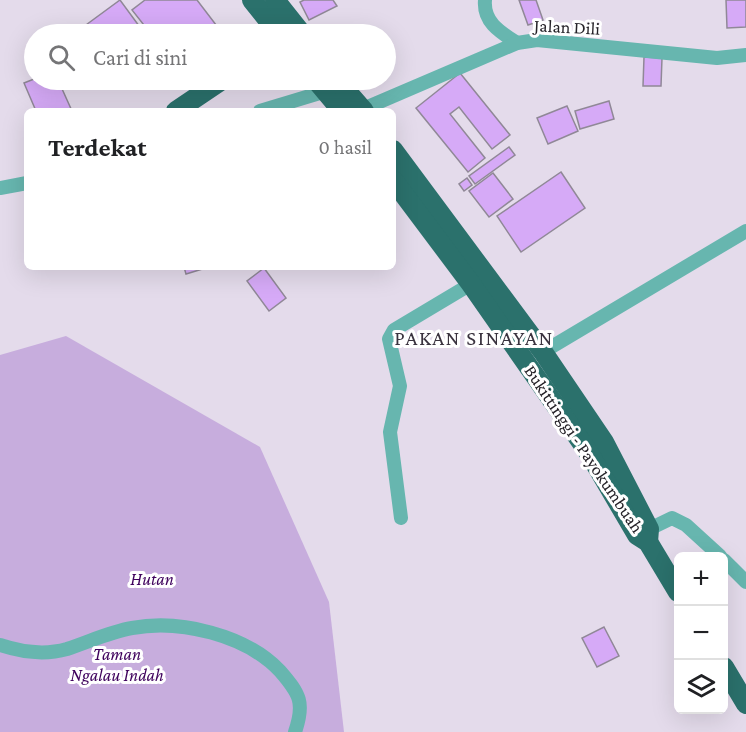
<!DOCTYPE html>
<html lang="id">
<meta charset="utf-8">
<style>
:root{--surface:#fff;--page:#f2f2f2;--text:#202124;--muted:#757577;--line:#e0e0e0}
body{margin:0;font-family:"Crimson Pro",serif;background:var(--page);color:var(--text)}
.controls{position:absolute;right:18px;bottom:18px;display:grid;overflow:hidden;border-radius:9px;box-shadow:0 6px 24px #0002}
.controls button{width:54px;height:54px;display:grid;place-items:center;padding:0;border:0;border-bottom:2px solid var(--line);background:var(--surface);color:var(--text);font:30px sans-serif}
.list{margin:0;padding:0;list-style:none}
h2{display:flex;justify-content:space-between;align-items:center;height:78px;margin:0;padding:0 24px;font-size:26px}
h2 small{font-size:20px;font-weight:400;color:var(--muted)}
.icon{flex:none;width:33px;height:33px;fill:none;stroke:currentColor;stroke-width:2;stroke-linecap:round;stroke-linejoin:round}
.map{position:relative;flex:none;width:746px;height:732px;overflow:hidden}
.search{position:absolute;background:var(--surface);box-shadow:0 6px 24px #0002;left:24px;top:24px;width:372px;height:66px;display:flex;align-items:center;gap:15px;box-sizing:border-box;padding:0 21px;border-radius:33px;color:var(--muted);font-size:22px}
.panel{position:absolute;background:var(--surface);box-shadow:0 6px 24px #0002;left:24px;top:108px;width:372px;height:162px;border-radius:9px}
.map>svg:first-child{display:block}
.green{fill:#c7addd}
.building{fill:#d6aaf7;stroke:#908897;stroke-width:1.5}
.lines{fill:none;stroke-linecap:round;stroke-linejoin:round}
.minor{stroke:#67b6af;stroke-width:14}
.highway{stroke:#2b716c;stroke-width:20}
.labels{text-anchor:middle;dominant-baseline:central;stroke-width:6;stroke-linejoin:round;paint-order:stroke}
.street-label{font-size:18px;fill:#252228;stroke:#fff}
.park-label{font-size:18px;font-style:italic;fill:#3e005c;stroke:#fff}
.quarter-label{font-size:21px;letter-spacing:1.5px;fill:#3a333f;stroke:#fff}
</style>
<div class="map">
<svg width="746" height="732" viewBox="0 0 746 732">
<rect width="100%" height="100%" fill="#e4dbeb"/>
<!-- green -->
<polygon class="green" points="66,336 260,447 329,602 344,732 0,732 0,355"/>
<!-- building -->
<g class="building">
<polygon points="120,0 145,34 76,34 75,33"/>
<polygon points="145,0 197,0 223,34 151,34 132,10"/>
<polygon points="304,0 333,0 337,6 309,20 300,2"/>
<polygon points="519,0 536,0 543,20 528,25"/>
<polygon points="726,0 746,0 746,27 727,28"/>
<polygon points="644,57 662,58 661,86 643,86"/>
<polygon points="460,73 510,135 492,149 459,107 450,114 485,158 468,172 416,108"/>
<polygon points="34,79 58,80 72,111 36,111 24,83"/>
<polygon points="609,101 614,119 580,129 575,111"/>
<polygon points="567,106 578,131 548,144 537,118"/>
<polygon points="509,147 515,155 475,184 469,176"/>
<polygon points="561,172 585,208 521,252 497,216"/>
<polygon points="493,173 513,199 489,217 469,191"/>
<polygon points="467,178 472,185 464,191 459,184"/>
<polygon points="184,267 209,267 186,274"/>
<polygon points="264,268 286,298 269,311 247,281"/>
<polygon points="604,627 619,656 597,667 582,638"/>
</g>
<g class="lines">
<!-- minor -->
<g class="minor">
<path d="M485,0C483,22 500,32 517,43"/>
<polyline points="355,110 363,109 517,43 537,40 717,58 746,55"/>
<polyline points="260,111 333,89"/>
<polyline points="0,188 27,183"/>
<polyline points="543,352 746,231"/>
<polyline points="401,518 390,432 400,386 389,339 394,330 471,284"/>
<polyline points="641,533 672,518 686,525 720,556"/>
<polyline points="724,560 746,582"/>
<path d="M0,645C21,652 46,655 67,649C89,642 109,632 132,628C180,619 246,635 280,671C300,694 305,703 295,732"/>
</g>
<!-- highway -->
<g class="highway">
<polyline points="252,0 279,34"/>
<polyline points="275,0 302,34"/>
<polyline points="316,80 342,111"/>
<polyline points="337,80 364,111"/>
<polyline points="176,111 222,80"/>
<polyline points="393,150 543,352 604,442 649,529 648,542"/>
<polyline points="393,180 471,284 589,453 637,535 648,542 678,592"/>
<polyline points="724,667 746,704"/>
</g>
</g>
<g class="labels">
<!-- street labels -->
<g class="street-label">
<text transform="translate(567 27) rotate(3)">Jalan Dili</text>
<text transform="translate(584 449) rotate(56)">Bukittinggi - Payokumbuah</text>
</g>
<!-- park labels -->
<g class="park-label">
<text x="152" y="579">Hutan</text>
<text x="117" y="654">Taman<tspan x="117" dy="21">Ngalau Indah</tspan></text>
</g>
<!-- quarter labels -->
<g class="quarter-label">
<text x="474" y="338">PAKAN SINAYAN</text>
</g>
</g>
</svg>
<div class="controls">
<button>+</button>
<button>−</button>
<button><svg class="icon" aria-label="layers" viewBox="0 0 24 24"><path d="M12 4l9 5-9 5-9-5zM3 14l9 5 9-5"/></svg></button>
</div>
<div class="search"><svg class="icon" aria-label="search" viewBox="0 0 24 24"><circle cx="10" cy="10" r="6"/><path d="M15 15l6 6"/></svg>Cari di sini</div>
<section class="panel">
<h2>Terdekat<small>0 hasil</small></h2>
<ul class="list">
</ul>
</section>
</div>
